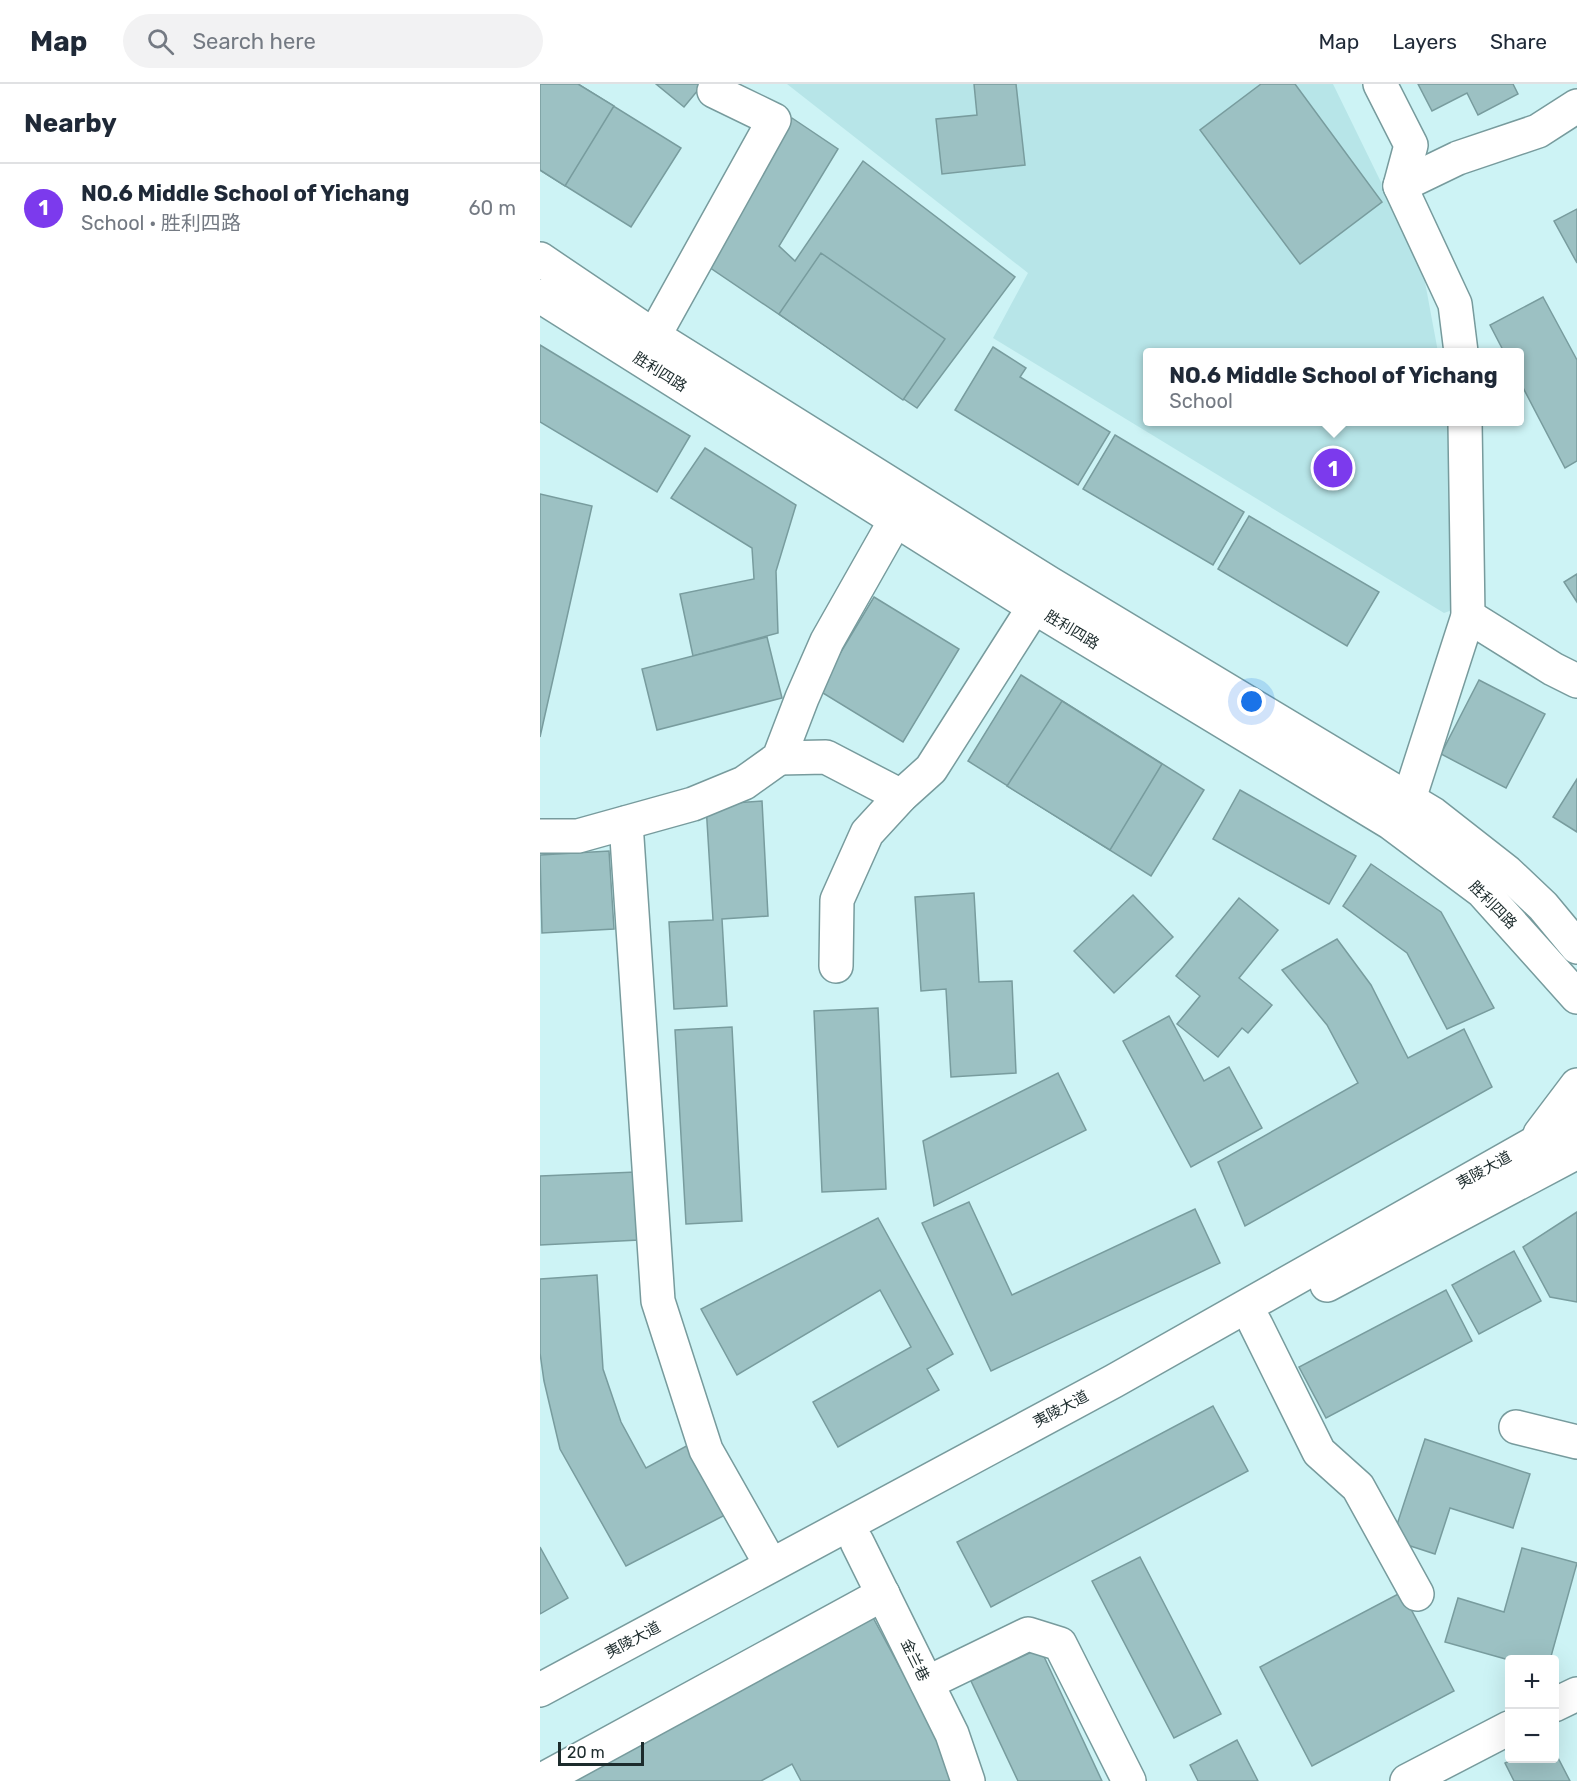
<!DOCTYPE html>
<meta charset="utf-8">
<style>
:root{--surface:#fff;--page:#f2f2f3;--text:#1f2937;--muted:#747a83;--line:#e0e1e3;--accent:#7c3aed}
body{margin:0;font-family:Rubik,"Noto Sans SC",sans-serif;background:var(--page);color:var(--text)}
.controls{position:absolute;right:18px;bottom:18px;display:grid;overflow:hidden;border-radius:6px;box-shadow:0 6px 24px #0002}
.controls button{width:54px;height:54px;display:grid;place-items:center;padding:0;border:0;border-bottom:2px solid var(--line);background:var(--surface);color:var(--text);font:30px sans-serif}
.scale{position:absolute;left:18px;bottom:15px;width:86px;box-sizing:border-box;padding-left:6px;border:3px solid #1c2b2c;border-top:0;font-size:16px;line-height:21px;white-space:nowrap;color:#1c2b2c;-webkit-text-stroke:4px #fff;paint-order:stroke}
.you{position:absolute;left:712px;top:618px;width:21px;height:21px;margin:-15px;border:4px solid #fff;border-radius:50%;background:#1a73e8;box-shadow:0 0 0 9px #1a73e833}
.badge{display:grid;place-items:center;width:39px;height:39px;border-radius:50%;background:var(--accent);color:#fff;font-size:20px;font-weight:700}
.pin{position:absolute;translate:-50% -50%;border:3px solid #fff;box-shadow:0 2px 6px #0006}
.popup{position:absolute;left:603px;top:264px;width:381px;height:78px;box-sizing:border-box;display:grid;place-content:center;border-radius:6px;background:var(--surface);filter:drop-shadow(0 2px 4px #0005);font-size:20px;white-space:nowrap;color:var(--muted)}
.popup b{font-size:22px;color:var(--text)}
.popup::after{content:'';position:absolute;left:50%;top:100%;margin-left:-12px;border:12px solid transparent;border-top-color:var(--surface)}
.list{margin:0;padding:0;list-style:none}
h2{display:flex;justify-content:space-between;align-items:center;height:78px;margin:0;padding:0 24px;font-size:26px}
h2 small{font-size:20px;font-weight:400;color:var(--muted)}
.list li{display:grid;grid-template-columns:39px 1fr auto;gap:18px;align-items:center;box-sizing:border-box;height:90px;padding:0 24px;border-top:2px solid var(--line)}
.list b{display:block;font-size:22px;white-space:nowrap}
.list p{margin:0;font-size:20px;white-space:nowrap;color:var(--muted)}
.list em{font-size:20px;font-style:normal;color:var(--muted)}
.icon{flex:none;width:33px;height:33px;fill:none;stroke:currentColor;stroke-width:2;stroke-linecap:round;stroke-linejoin:round}
.map{position:relative;flex:none;width:1037px;height:1697px;overflow:hidden}
header{display:flex;align-items:center;gap:36px;box-sizing:border-box;height:84px;padding:0 30px;background:var(--surface);border-bottom:2px solid var(--line)}
header strong{font-size:28px}
nav{display:flex;gap:33px;margin-inline-start:auto;font-size:21px}
.search{width:420px;height:54px;background:var(--page);display:flex;align-items:center;gap:15px;box-sizing:border-box;padding:0 21px;border-radius:33px;color:var(--muted);font-size:22px}
main{display:flex}
aside{flex:1;background:var(--surface)}
.map>svg:first-child{display:block}
.built{fill:#b7e5e8}
.building{fill:#9cc1c3;stroke:#789c9e;stroke-width:1.5}
.lines{fill:none;stroke-linecap:round;stroke-linejoin:round}
.minor-casing{stroke:#779b9d;stroke-width:36}
.major-casing{stroke:#779b9d;stroke-width:36}
.minor{stroke:#fff;stroke-width:33}
.major{stroke:#fff;stroke-width:33}
.labels{text-anchor:middle;dominant-baseline:central;stroke-width:4.5;stroke-linejoin:round;paint-order:stroke}
.street-label{font-size:15px;fill:#1c2b2c;stroke:#fff}
</style>
<header>
<strong>Map</strong>
<div class="search"><svg class="icon" aria-label="search" viewBox="0 0 24 24"><circle cx="10" cy="10" r="6"/><path d="M15 15l6 6"/></svg>Search here</div>
<nav><a>Map</a><a>Layers</a><a>Share</a></nav>
</header>
<main>
<aside>
<h2>Nearby<small></small></h2>
<ul class="list">
<li><span class="badge">1</span><div><b>NO.6 Middle School of Yichang</b><p>School · 胜利四路</p></div><em>60 m</em></li>
</ul>
</aside>
<div class="map">
<svg width="1037" height="1697" viewBox="0 0 1037 1697">
<rect width="100%" height="100%" fill="#cdf3f5"/>
<!-- built -->
<polygon class="built" points="247,0 793,0 882,182 898,268 607,268 607,338 911,338 945,514 904,529 453,254 488,189"/>
<!-- building -->
<g class="building">
<polygon points="0,0 38,0 141,64 91,143 0,86"/>
<polygon points="0,0 38,0 74,22 25,102 0,86"/>
<polygon points="116,0 163,0 144,23"/>
<polygon points="434,0 476,0 485,81 402,90 396,35 437,31"/>
<polygon points="721,0 755,0 842,118 760,180 660,46"/>
<polygon points="878,0 973,0 978,10 938,31 927,9 892,27"/>
<polygon points="252,34 298,65 239,162 255,177 323,77 475,193 377,324 166,181"/>
<polygon points="1037,125 1037,179 1014,137"/>
<polygon points="281,169 405,255 363,316 239,230"/>
<polygon points="1003,213 1037,276 1037,377 1025,384 979,296 979,268 964,268 950,241"/>
<polygon points="0,261 150,352 117,408 0,338"/>
<polygon points="453,263 486,284 480,293 570,348 538,401 415,326"/>
<polygon points="575,351 704,428 673,481 543,405"/>
<polygon points="165,364 256,421 236,487 238,549 153,572 140,510 214,495 212,464 131,414"/>
<polygon points="0,410 52,422 0,653"/>
<polygon points="709,432 839,508 807,562 678,485"/>
<polygon points="1037,490 1037,518 1024,498"/>
<polygon points="334,513 419,565 363,658 278,606"/>
<polygon points="227,553 242,614 117,646 102,585"/>
<polygon points="481,591 664,706 611,792 428,677"/>
<polygon points="939,596 1005,630 966,704 901,670"/>
<polygon points="522,617 622,680 570,766 467,702"/>
<polygon points="1037,695 1037,748 1013,733"/>
<polygon points="700,706 816,772 789,820 673,755"/>
<polygon points="222,717 228,832 182,835 187,922 134,925 129,838 173,836 166,721"/>
<polygon points="69,767 74,845 2,849 0,771"/>
<polygon points="831,780 901,828 954,924 907,945 867,869 803,822"/>
<polygon points="434,809 439,898 472,897 476,989 411,993 406,905 381,907 375,813"/>
<polygon points="593,811 633,853 574,909 534,867"/>
<polygon points="699,814 738,846 699,894 732,921 708,949 702,944 678,973 637,940 660,912 636,892"/>
<polygon points="797,855 831,901 868,974 924,945 952,1003 705,1142 678,1078 818,999 787,941 742,886"/>
<polygon points="338,924 346,1105 282,1108 274,927"/>
<polygon points="629,932 664,997 689,983 722,1044 651,1083 583,957"/>
<polygon points="192,943 202,1137 146,1140 135,946"/>
<polygon points="518,989 546,1046 394,1122 383,1057"/>
<polygon points="96,1088 99,1156 0,1161 0,1092"/>
<polygon points="429,1118 472,1211 655,1125 680,1179 451,1287 382,1139"/>
<polygon points="1037,1128 1037,1218 1010,1213 983,1163"/>
<polygon points="338,1134 413,1270 387,1285 399,1306 298,1363 273,1318 371,1263 340,1206 197,1291 161,1225"/>
<polygon points="974,1167 1001,1217 939,1250 912,1201"/>
<polygon points="57,1191 63,1285 81,1338 106,1384 152,1359 189,1429 86,1482 20,1365 4,1297 0,1269 0,1195"/>
<polygon points="906,1206 932,1257 786,1334 759,1283"/>
<polygon points="673,1322 708,1387 451,1523 417,1458"/>
<polygon points="885,1355 990,1390 973,1444 910,1424 895,1470 852,1456"/>
<polygon points="0,1463 28,1514 0,1530"/>
<polygon points="982,1464 1037,1479 1010,1576 969,1576 905,1558 918,1514 964,1528"/>
<polygon points="600,1473 681,1630 634,1654 552,1497"/>
<polygon points="862,1508 914,1607 772,1682 720,1583"/>
<polygon points="330,1528 421,1697 261,1697 252,1680 221,1697 21,1697"/>
<polygon points="500,1564 562,1697 478,1697 431,1597"/>
<polygon points="697,1656 718,1697 658,1697 650,1681"/>
<polygon points="1014,1666 1030,1697 974,1697 965,1679 975,1674 1014,1674"/>
</g>
<g class="lines">
<defs>
<g id="minor">
<polyline points="840,0 871,61 860,102 915,220 921,268"/>
<polyline points="860,102 918,74 998,47 1037,22"/>
<polyline points="114,252 234,36 174,7 177,0"/>
<polyline points="928,532 1013,585 1037,597"/>
<polyline points="239,674 286,673 361,712"/>
<polyline points="869,715 928,532 925,338"/>
<polyline points="86,739 118,1217 166,1366 231,1481"/>
<polyline points="0,752 38,752 153,720 204,699 239,674 262,614 287,557 355,437"/>
<polyline points="296,882 297,816 327,749 361,712 391,685 494,523"/>
<polyline points="715,1239 779,1368 818,1403 877,1510"/>
<polyline points="976,1343 1037,1358"/>
<polyline points="317,1458 412,1650 428,1697"/>
<polyline points="387,1599 488,1550 520,1560 589,1697"/>
<polyline points="1014,1621 1037,1610"/>
<polyline points="0,1697 343,1510"/>
<polyline points="867,1697 969,1644"/>
</g>
<g id="major">
<polyline points="0,175 114,252 509,499 893,730 967,788 1003,822 1037,863"/>
<polyline points="0,212 494,523 851,739 942,807 1037,913"/>
<polyline points="1000,1050 1037,1001"/>
<polyline points="787,1201 1037,1068"/>
<polyline points="0,1606 574,1297 1037,1035"/>
</g>
</defs>
<!-- minor casing -->
<use href="#minor" class="minor-casing"/>
<!-- major casing -->
<use href="#major" class="major-casing"/>
<!-- minor -->
<use href="#minor" class="minor"/>
<!-- major -->
<use href="#major" class="major"/>
</g>
<g class="labels">
<!-- street labels -->
<g class="street-label">
<text transform="translate(120 288) rotate(32)">胜利四路</text>
<text transform="translate(532 546) rotate(31)">胜利四路</text>
<text transform="translate(953 821) rotate(45)">胜利四路</text>
<text transform="translate(944 1086) rotate(-29)">夷陵大道</text>
<text transform="translate(521 1325) rotate(-28)">夷陵大道</text>
<text transform="translate(93 1556) rotate(-28)">夷陵大道</text>
<text transform="translate(375 1576) rotate(64)">金兰巷</text>
</g>
</g>
</svg>
<div class="controls">
<button>+</button>
<button>−</button>
</div>
<div class="scale">20 m</div>
<div class="you"></div>
<div class="pin badge" style="left:793px;top:384px">1</div>
<div class="popup"><b>NO.6 Middle School of Yichang</b>School</div>
</div>
</main>
